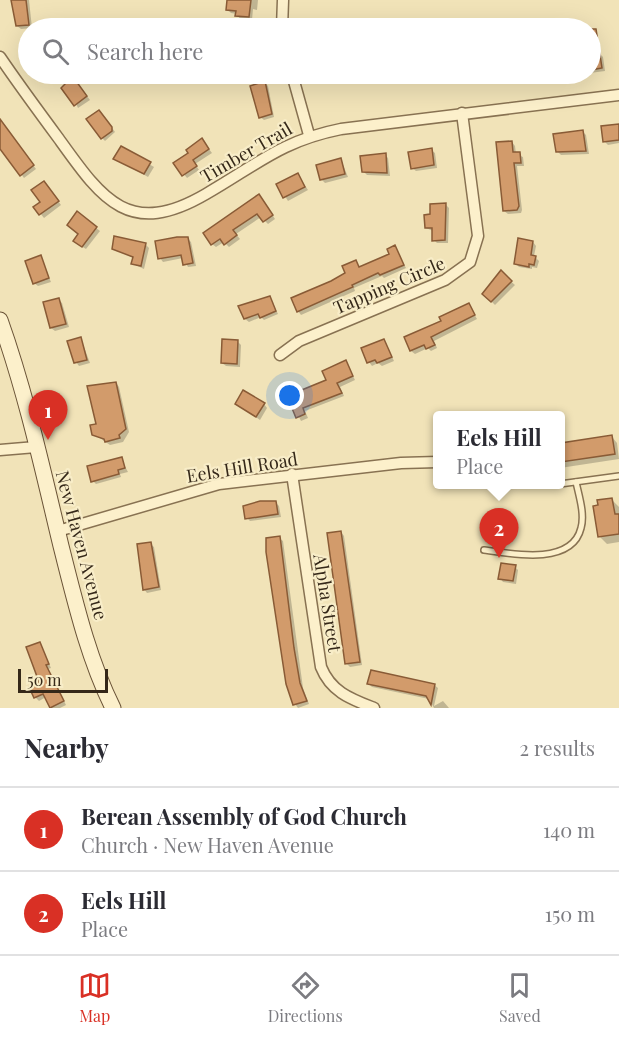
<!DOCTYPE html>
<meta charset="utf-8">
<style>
:root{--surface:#fff;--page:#f2f2f3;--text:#2b2b33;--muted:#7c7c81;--line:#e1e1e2;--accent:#d93025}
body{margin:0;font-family:"Playfair Display",serif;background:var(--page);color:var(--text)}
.scale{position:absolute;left:18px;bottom:15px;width:90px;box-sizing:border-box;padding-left:6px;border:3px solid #352819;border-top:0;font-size:16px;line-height:21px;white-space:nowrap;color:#352819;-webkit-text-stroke:4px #f8edc8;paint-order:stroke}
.you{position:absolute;left:290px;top:396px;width:21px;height:21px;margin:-15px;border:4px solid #fff;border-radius:50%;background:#1a73e8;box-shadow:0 0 0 9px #1a73e833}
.badge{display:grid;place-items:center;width:39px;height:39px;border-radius:50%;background:var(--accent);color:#fff;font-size:20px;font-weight:700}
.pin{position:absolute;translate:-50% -50px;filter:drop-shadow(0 2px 3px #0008)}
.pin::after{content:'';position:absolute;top:32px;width:21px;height:18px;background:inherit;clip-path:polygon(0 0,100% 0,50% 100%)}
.popup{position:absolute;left:433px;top:411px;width:132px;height:78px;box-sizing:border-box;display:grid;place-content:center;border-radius:6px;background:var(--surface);filter:drop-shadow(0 2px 4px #0005);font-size:20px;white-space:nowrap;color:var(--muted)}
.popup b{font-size:22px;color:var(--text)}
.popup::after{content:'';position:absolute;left:50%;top:100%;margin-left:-12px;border:12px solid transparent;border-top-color:var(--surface)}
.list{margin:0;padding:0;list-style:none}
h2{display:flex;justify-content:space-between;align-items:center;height:78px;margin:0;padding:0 24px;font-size:26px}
h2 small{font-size:20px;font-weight:400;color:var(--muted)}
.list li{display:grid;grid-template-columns:39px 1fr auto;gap:18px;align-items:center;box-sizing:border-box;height:84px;padding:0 24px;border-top:2px solid var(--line)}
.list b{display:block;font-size:22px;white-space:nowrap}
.list p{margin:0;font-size:20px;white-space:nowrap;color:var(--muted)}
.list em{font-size:20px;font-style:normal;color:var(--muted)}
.icon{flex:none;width:33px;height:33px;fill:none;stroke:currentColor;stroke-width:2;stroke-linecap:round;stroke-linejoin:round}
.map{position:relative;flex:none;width:619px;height:708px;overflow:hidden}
.search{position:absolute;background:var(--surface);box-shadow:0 6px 24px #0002;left:18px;right:18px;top:18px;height:66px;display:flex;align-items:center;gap:15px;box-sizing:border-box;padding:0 21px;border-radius:33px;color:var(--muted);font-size:22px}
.sheet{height:246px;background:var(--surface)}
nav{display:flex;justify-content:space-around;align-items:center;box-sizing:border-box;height:84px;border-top:2px solid var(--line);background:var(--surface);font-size:16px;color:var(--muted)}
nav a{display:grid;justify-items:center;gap:3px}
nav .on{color:var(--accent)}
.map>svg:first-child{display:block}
.shadow{fill:#0003}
.building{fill:#d29b6b;stroke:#895b36;stroke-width:1.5}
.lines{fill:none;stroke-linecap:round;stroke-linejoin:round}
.service-casing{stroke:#887252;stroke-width:8}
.minor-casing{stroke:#887252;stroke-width:13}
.secondary-casing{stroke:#695236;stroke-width:17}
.service{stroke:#fcf0cb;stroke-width:5}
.minor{stroke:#fcf0cb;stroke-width:10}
.secondary{stroke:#fcf0cb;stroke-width:15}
.labels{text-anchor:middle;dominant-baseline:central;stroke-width:4.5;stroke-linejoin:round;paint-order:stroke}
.street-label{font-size:18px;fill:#352819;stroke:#f8edc8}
</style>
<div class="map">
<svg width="619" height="708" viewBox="0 0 619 708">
<rect width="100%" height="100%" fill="#f1e3b8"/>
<!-- shadow -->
<g class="shadow">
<polygon points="13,0 29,0 32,28 21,29 17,26"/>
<polygon points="229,0 258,0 257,10 253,9 252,20 240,19 237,14 231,13 228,10"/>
<polygon points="599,53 603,57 605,71 590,73 590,55"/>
<polygon points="58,74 70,74 90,100 78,108 67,85"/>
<polygon points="531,74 555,74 555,78 535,81"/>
<polygon points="265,83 268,86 274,117 264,120 260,117"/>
<polygon points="103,115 115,132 105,141 102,138"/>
<polygon points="0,120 36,169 24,178 0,145"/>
<polygon points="619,126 619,143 608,145 604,141"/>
<polygon points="582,131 586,135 589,154 561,155 557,151"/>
<polygon points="512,142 515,146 516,154 523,157 524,166 517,166 522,210 521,213 508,214 504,211"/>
<polygon points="205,144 212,153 195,164 199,170 187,178 175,163"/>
<polygon points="122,148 154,167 148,177 115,158"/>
<polygon points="431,150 435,153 437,168 416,171 412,168"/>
<polygon points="385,155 388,158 390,176 367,175 363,171"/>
<polygon points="341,160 348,177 325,183 322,180"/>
<polygon points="298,175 308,190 288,201 278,185"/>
<polygon points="47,186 61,205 44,218 35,207 42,202"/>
<polygon points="262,199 275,219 268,224 261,217 236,234 240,239 229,247 224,242 216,247 212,244"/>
<polygon points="445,204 449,208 448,243 437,243 434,240 433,231 426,228 432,216"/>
<polygon points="96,228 100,231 86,249 78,244"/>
<polygon points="188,239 191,242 196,266 188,267 183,258 163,262 160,258"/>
<polygon points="533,242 536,246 534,256 539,261 537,268 532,267 532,269 519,267 515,263"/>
<polygon points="145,244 149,248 144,269 133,264 134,258 113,248"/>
<polygon points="395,247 406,268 384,278 382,276 354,288 355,291 301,315 298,311 347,273 355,262 360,268 391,255"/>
<polygon points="40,257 51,282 38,286 34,283"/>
<polygon points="501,273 515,285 495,305 484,294"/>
<polygon points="270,298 278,314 264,320 261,317 249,322 245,319"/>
<polygon points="58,299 62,303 69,327 55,331 51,328"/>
<polygon points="469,305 477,319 434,341 437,348 431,351 428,348 415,354 411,351 405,338 443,322"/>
<polygon points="81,339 90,363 79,366 76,362"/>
<polygon points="384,340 394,361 382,366 378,363 372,366 369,362"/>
<polygon points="238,342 241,345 240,367 226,366 222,363"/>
<polygon points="346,362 355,380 340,387 344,396 305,411 308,418 301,421 289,397 328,380"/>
<polygon points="116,383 119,387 129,432 123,442 110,445 94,434"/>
<polygon points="237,404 264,404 267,408 260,420"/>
<polygon points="612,437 617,443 619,459 560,468 560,445"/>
<polygon points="121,459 128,472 120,474 121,477 96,484 93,481"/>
<polygon points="612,500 619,507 619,542 607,544 599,536"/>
<polygon points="275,502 279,506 281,517 250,521 247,518"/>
<polygon points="341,532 344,536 362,665 350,667 346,663"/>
<polygon points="279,538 283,541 303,688 309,704 298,708 295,704"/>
<polygon points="150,544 154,547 161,590 147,593 144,589"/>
<polygon points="515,567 518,570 516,584 503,582 500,578"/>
<polygon points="40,644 51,668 48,669 66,705 60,708 52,708 46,697 39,701 35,697 41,683"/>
<polygon points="369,684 434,685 438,688 434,706 443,701 449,708 434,708 429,699 372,687"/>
</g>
<!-- building -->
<g class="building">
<polygon points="11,0 26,0 29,25 16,26"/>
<polygon points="227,0 251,0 249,17 235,16 236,11 226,10"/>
<polygon points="591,29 596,29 602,68 591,70"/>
<polygon points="71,74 87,96 74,106 61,88 65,84 62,81"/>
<polygon points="265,81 272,114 259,118 250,86"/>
<polygon points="99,110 112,127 112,131 101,139 86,119"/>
<polygon points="0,119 34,165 20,176 0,149"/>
<polygon points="619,124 619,140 603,142 601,126"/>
<polygon points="583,130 586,151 556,152 553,134"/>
<polygon points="202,138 209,149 193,160 197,166 182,176 173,163 188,153 186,150"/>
<polygon points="512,141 513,152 520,152 521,163 514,163 519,206 517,210 503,211 496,142"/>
<polygon points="121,146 151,162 144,174 113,159"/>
<polygon points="432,148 434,165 411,169 408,152"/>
<polygon points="386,153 387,173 362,172 360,156"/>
<polygon points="341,158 345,174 320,180 316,165"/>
<polygon points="298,173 305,187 283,198 276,184"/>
<polygon points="44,181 59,201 39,215 33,207 40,202 31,190"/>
<polygon points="259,194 273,215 263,222 257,214 233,230 237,235 224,245 220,239 211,245 203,233"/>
<polygon points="446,203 445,240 432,241 432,228 425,228 424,215 430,214 430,204"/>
<polygon points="77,211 97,227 82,247 73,241 78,234 67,225"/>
<polygon points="114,236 146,243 141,266 131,264 133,257 112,249"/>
<polygon points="177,237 188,237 193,263 183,265 181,255 158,259 155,241"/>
<polygon points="518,238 533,241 531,255 536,256 534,265 529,264 529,267 514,264"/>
<polygon points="395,245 404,265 380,275 378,273 352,285 353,287 297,312 291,298 331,281 345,273 342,266 356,260 359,267 389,254 387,249"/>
<polygon points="41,255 49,278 33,284 25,261"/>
<polygon points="501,270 512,281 491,302 482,294"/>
<polygon points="270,296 276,311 260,318 258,314 244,319 238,306"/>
<polygon points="59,298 66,324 50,328 43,302"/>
<polygon points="469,303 475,315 431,337 435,345 426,349 424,345 410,351 404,337 441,321 439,317"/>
<polygon points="81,337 87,360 74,363 67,341"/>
<polygon points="222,339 238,340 237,364 221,363"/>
<polygon points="384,339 392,357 377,363 375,360 367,363 361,348"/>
<polygon points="346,360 353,376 337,383 342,393 303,408 305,414 296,418 287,396 326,380 322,371"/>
<polygon points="116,382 126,429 119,435 120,438 105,442 104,439 92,435 90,425 96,424 87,386"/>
<polygon points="243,390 265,403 256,417 235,404"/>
<polygon points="612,435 615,454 561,462 561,443"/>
<polygon points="122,457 125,468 118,470 119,474 91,482 87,466"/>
<polygon points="612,498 615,514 619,514 619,534 598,537 593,506 598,505 597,500"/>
<polygon points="260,501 276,501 278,514 245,519 243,506"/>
<polygon points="341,531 360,662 345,664 327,533"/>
<polygon points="280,536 294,648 300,683 307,701 293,705 286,684 266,552 266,538"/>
<polygon points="151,542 159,587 143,590 137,544"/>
<polygon points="501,563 516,565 513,581 498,579"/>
<polygon points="40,642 49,664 46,665 64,701 50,708 43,694 34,698 29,687 39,682 26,647"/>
<polygon points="371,670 435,684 431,705 426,696 367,684"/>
</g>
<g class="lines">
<defs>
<g id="service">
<polyline points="560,484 619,476"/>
<path d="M484,550C511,554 572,566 581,528C585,514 579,496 576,482"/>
</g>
<g id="minor">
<polyline points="282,28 283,0"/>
<path d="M0,57C19,85 39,112 59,139C102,199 129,239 206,194C258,164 281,141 341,129L619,95"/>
<polyline points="292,74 309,135"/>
<polyline points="280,355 299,341 445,280 470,262 478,236 462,113"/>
<polyline points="0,450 36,447"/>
<path d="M292,474L321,667C331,692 351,699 374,708"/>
<polyline points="58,531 219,484 401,463 438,462"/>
</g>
<path id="secondary" d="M0,320C26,393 43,471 61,546C75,601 88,658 113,708"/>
</defs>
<!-- service casing -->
<use href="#service" class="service-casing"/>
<!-- minor casing -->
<use href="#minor" class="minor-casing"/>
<!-- secondary casing -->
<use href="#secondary" class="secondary-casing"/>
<!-- service -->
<use href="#service" class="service"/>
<!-- minor -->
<use href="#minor" class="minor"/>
<!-- secondary -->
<use href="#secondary" class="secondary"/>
</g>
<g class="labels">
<!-- street labels -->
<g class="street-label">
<text transform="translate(246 152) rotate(-30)">Timber Trail</text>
<text transform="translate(389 285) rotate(-23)">Tapping Circle</text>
<text transform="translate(242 467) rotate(-9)">Eels Hill Road</text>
<text transform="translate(82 545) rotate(75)">New Haven Avenue</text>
<text transform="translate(328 603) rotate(81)">Alpha Street</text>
</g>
</g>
</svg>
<div class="scale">50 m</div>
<div class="you"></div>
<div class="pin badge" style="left:48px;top:440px">1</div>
<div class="pin badge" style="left:499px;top:558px">2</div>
<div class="popup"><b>Eels Hill</b>Place</div>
<div class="search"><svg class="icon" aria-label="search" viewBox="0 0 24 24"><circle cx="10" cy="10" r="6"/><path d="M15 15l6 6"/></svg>Search here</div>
</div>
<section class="sheet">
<h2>Nearby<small>2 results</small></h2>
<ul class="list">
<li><span class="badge">1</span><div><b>Berean Assembly of God Church</b><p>Church · New Haven Avenue</p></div><em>140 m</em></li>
<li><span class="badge">2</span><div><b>Eels Hill</b><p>Place</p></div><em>150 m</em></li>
</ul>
</section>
<nav>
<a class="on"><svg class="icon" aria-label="map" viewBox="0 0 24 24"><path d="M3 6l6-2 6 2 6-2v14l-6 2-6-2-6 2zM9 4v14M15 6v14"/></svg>Map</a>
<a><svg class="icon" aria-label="directions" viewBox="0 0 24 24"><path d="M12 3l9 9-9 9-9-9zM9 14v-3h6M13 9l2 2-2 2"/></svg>Directions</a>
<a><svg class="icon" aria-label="saved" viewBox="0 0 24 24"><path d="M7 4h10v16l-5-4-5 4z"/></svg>Saved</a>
</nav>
